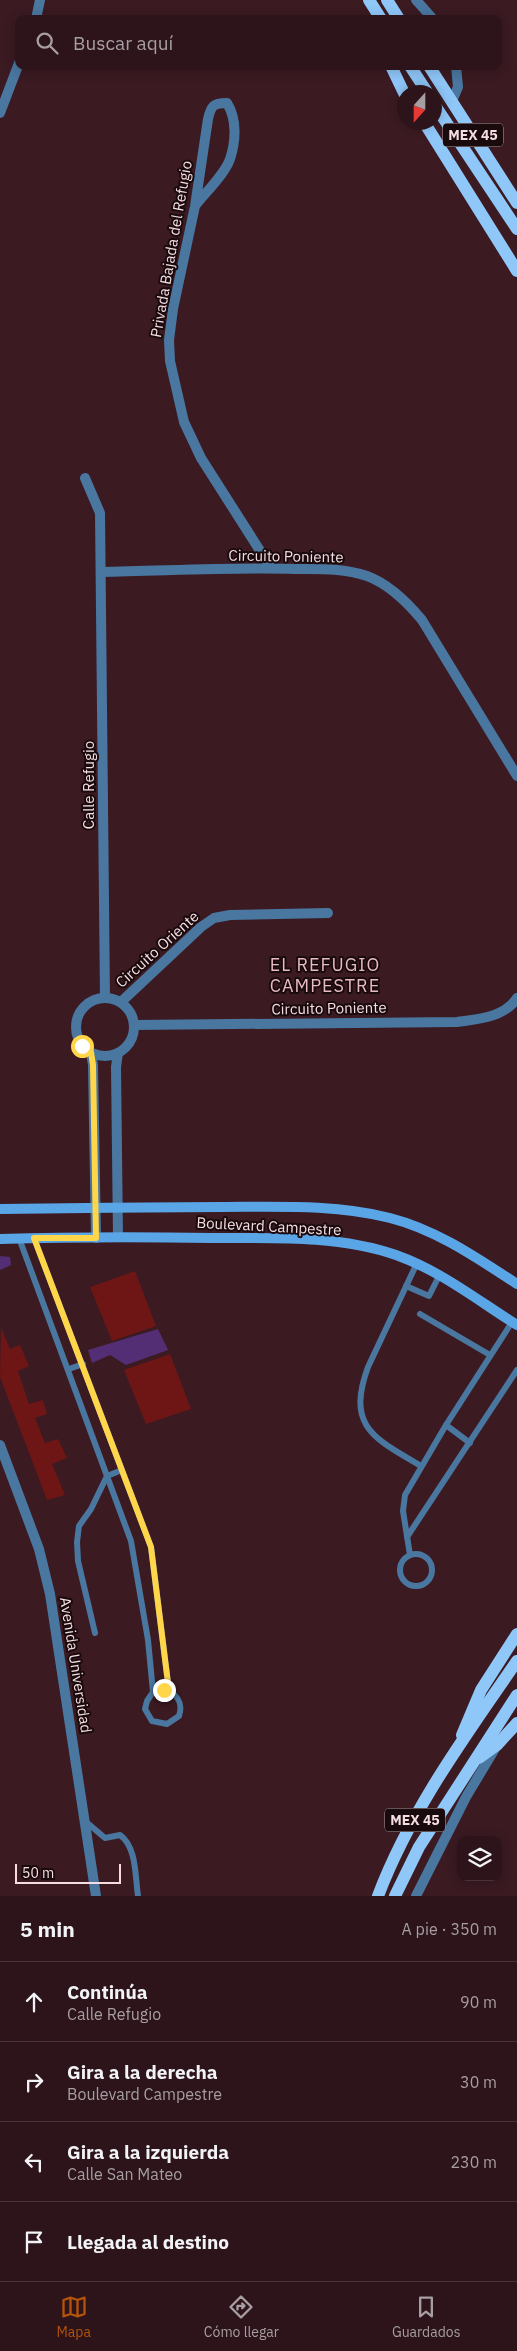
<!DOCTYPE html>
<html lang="es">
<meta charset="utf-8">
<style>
:root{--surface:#2c141a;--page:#341d23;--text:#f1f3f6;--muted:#a69ea2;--line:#483339;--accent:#b45309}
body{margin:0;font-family:"IBM Plex Sans",sans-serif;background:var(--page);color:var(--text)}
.controls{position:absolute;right:15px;bottom:15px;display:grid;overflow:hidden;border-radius:10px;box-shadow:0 2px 12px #0003}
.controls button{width:45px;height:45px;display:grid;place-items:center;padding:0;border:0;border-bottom:1px solid var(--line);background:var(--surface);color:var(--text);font:25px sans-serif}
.compass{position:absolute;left:397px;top:85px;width:45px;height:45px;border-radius:50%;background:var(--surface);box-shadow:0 2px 12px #0003;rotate:201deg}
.scale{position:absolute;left:15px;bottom:12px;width:106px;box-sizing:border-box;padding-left:5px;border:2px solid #f5dde1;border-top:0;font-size:14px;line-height:18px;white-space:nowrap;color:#f5dde1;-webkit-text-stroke:4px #190a0d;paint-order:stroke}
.stop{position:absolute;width:15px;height:15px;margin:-11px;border:4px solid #ffd54a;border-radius:50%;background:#fff}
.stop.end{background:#ffd54a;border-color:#fff;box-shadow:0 1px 5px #0008}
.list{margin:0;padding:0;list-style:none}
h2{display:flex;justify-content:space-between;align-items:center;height:65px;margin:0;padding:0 20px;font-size:21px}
h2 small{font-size:16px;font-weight:400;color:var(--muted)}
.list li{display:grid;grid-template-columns:32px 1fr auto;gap:15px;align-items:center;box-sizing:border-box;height:80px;padding:0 20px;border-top:1px solid var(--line)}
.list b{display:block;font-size:19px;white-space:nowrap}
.list p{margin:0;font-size:16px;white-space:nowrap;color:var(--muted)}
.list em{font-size:16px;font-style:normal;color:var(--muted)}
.icon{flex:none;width:28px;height:28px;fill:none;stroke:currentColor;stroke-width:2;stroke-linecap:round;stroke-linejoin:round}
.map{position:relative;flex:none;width:517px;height:1896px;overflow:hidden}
.search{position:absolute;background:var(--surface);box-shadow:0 2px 12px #0003;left:15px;right:15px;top:15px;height:55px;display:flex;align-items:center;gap:12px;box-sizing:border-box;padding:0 18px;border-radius:10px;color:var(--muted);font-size:19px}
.sheet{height:385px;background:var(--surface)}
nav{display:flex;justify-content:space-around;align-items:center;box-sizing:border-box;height:70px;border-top:1px solid var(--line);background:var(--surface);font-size:14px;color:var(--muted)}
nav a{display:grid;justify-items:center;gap:2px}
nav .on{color:var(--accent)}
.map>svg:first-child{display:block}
.green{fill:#542e74}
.building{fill:#6d1615}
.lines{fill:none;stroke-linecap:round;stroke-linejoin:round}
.lane{stroke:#4977a0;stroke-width:6}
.street{stroke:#4977a0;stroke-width:10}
.secondary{stroke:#59a5e6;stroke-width:10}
.primary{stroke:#8fc7f9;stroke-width:12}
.route{stroke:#ffd54a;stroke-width:6}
.labels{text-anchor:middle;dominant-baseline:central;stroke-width:4;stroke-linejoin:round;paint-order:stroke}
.shield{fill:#190a0d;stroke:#b39ea1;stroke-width:1}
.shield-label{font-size:14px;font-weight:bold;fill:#f5dde1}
.street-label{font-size:15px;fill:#f5dde1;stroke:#190a0d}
.quarter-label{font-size:18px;letter-spacing:1px;fill:#e8bac2;stroke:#190a0d}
</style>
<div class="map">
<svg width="517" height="1896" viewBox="0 0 517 1896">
<rect width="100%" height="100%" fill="#3b1a22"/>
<!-- green -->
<g class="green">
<polygon points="0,1256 10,1257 11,1265 0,1270"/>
<polygon points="158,1329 168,1350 126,1365 110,1355 92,1363 88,1350"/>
</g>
<!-- building -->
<g class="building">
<polygon points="135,1271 156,1326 112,1341 90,1287"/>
<polygon points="1,1327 10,1349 20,1345 29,1366 18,1371 29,1404 43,1400 47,1414 35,1418 45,1443 58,1439 67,1458 52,1464 65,1495 47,1500 0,1377"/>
<polygon points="170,1354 191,1409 146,1424 124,1370"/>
</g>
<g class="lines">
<!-- lane -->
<g class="lane">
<path d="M19,1238L131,1541L148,1640L153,1692L147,1701L145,1709L152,1721L167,1724L179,1716C183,1704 179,1697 169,1691L151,1547L34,1238"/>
<path d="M417,1263L368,1367C346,1427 374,1438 421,1466"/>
<polyline points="406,1286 429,1296 440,1274"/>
<polyline points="420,1314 490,1355"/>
<polyline points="69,1369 83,1364"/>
<polyline points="446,1425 470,1443"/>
<polyline points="407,1537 517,1370"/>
<circle cx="416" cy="1570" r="16"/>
<polyline points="410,1555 403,1511 405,1495 446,1425 512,1322"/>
<polyline points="95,1633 78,1561 77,1542 79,1526 91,1509 107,1476 122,1470"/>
<polyline points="153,1692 169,1691"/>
<path d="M85,1821L105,1838L120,1835C137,1847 135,1877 138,1896"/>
</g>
<!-- street -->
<g class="street">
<polyline points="416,0 433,19"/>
<polyline points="36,19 40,0"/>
<polyline points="452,101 458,87 456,66"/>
<polyline points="0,113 19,63"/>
<path d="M195,206C205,193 225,174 230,159C236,141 237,119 227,103C213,103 211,106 208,119L195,206L173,309L169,340L170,361L184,422L201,458L271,568"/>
<polyline points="85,478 100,513 105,998"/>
<path d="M101,572C166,571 230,567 295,569C319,569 344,568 367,576C389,584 407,602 422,620L517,776"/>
<circle cx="105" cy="1027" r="29"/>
<polyline points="121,1002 201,927 214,918 230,915 328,913"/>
<path d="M134,1025L457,1022C477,1019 504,1018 517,998"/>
<polyline points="91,1053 93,1065 96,1238"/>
<polyline points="118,1053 116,1067 118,1237"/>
<polyline points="0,1445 39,1549 50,1594 96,1896"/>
<polyline points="416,1896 466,1797 496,1747"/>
</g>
<!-- secondary -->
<g class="secondary">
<path d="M0,1209C73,1208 147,1207 220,1207C276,1207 335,1204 390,1218C437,1230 477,1258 517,1284"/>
<path d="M0,1239C71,1237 141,1237 212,1238C272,1238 339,1235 396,1255C441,1271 477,1300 517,1325"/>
</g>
<!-- primary -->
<g class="primary">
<polyline points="369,0 381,19"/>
<polyline points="387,0 399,19"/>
<polyline points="391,66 404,93"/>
<polyline points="410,66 427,92"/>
<polyline points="429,66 517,203"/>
<polyline points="434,104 517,229"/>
<polyline points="424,122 517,271"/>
<polyline points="462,1735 481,1690 517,1634"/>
<polyline points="479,1758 497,1745 517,1723"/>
<path d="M378,1896C410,1811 466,1735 517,1661"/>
<polyline points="395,1896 419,1847 517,1695"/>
</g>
</g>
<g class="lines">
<!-- route -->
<polyline class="route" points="82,1046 91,1052 93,1065 96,1238 34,1238 151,1547 169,1691 164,1690"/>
</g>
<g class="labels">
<!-- shield labels -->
<g class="shield">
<rect x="443" y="123.5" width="60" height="23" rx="4"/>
<rect x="385" y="1808.5" width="60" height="23" rx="4"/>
</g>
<g class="shield-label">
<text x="473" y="135">MEX 45</text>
<text x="415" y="1820">MEX 45</text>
</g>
<!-- street labels -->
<g class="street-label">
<text transform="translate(171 249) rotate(-80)">Privada Bajada del Refugio</text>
<text transform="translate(286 556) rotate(1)">Circuito Poniente</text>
<text transform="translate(88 785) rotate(-90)">Calle Refugio</text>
<text transform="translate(157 949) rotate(-42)">Circuito Oriente</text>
<text transform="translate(329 1008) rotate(-1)">Circuito Poniente</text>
<text transform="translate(269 1226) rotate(3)">Boulevard Campestre</text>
<text transform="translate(76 1665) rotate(81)">Avenida Universidad</text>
</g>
<!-- quarter labels -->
<g class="quarter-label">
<text x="325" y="964">EL REFUGIO<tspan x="325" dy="21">CAMPESTRE</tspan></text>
</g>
</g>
</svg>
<div class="controls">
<button><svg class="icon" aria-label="layers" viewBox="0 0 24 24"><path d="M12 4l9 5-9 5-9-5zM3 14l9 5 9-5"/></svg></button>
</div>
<svg class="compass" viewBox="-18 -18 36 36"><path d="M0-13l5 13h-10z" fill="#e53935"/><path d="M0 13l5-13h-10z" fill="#a69ea2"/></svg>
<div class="scale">50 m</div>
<div class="stop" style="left:82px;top:1046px"></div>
<div class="stop end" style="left:164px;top:1690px"></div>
<div class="search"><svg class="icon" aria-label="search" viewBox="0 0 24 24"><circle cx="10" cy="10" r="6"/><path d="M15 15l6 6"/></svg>Buscar aquí</div>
</div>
<section class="sheet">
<h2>5 min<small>A pie · 350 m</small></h2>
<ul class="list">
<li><svg class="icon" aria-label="ahead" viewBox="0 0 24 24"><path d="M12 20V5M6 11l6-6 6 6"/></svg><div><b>Continúa</b><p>Calle Refugio</p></div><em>90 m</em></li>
<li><svg class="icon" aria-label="right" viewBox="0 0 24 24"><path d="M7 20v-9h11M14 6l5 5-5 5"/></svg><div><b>Gira a la derecha</b><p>Boulevard Campestre</p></div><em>30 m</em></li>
<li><svg class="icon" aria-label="left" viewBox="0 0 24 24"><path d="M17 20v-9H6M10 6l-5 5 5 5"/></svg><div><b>Gira a la izquierda</b><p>Calle San Mateo</p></div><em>230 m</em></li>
<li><svg class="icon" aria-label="arrive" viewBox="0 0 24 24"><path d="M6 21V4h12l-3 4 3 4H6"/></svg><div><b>Llegada al destino</b></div></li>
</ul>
</section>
<nav>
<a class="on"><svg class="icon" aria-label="map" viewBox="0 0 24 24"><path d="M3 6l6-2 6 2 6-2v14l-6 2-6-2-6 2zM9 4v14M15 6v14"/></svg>Mapa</a>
<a><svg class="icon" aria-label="directions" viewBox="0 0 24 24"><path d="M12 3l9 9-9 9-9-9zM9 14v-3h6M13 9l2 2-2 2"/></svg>Cómo llegar</a>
<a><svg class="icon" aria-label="saved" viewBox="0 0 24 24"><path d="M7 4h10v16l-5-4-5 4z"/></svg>Guardados</a>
</nav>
